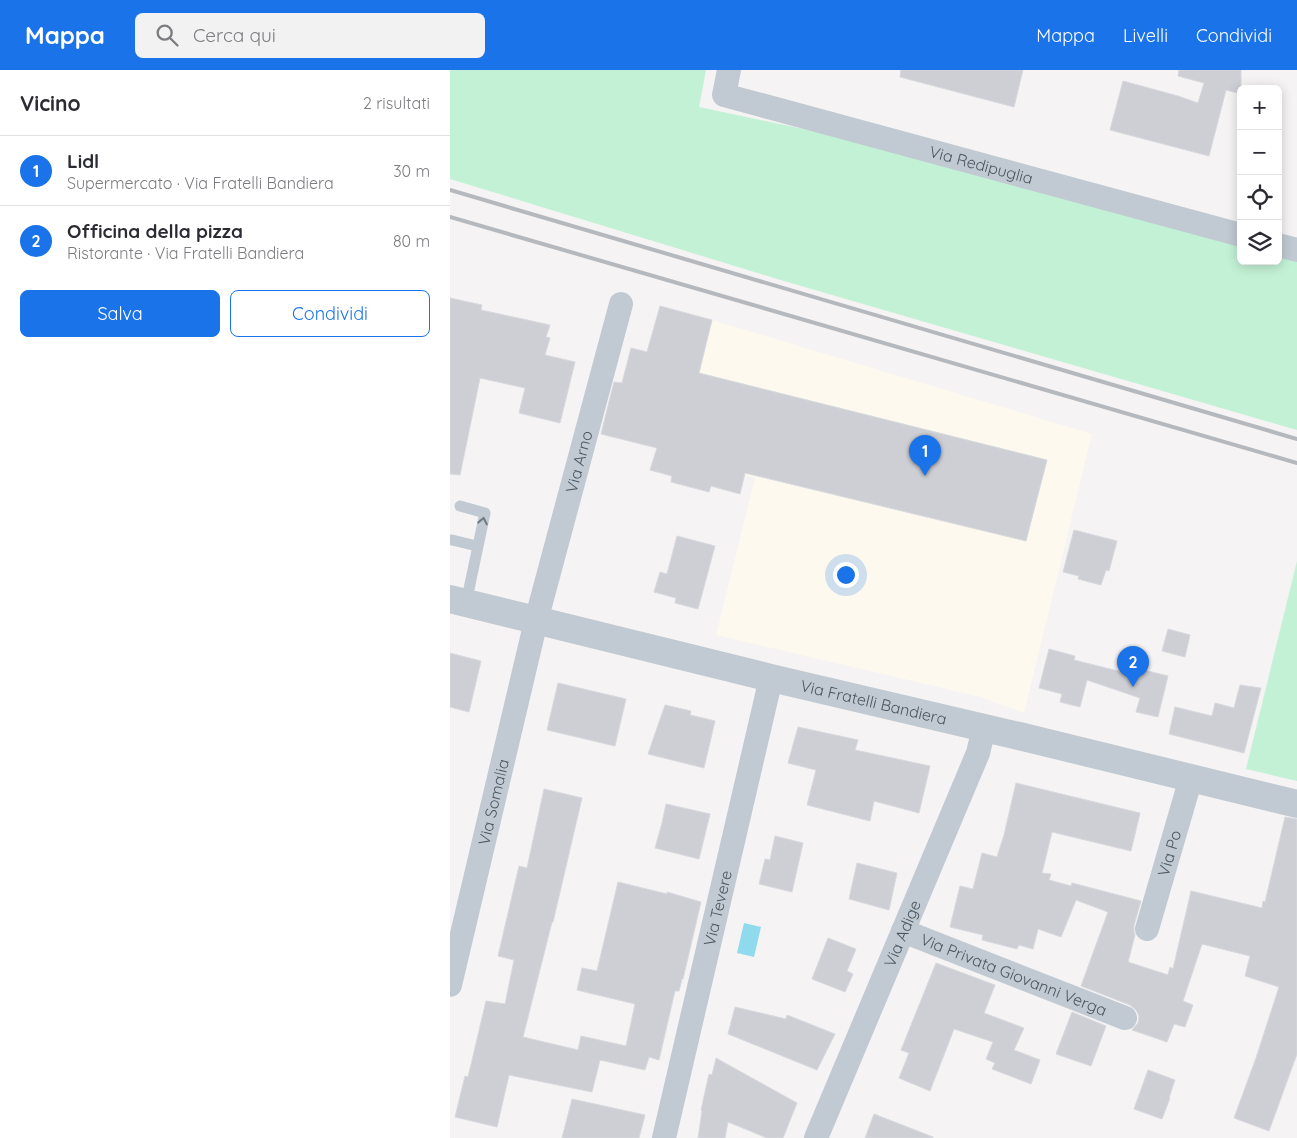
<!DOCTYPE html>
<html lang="it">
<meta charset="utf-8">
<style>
:root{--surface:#fff;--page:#f2f2f3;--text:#2b2b33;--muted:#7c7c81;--line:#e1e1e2;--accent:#1a73e8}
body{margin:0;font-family:Quicksand,sans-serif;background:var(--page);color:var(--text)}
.controls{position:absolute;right:15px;top:15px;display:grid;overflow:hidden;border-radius:8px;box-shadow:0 2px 12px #0003}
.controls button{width:45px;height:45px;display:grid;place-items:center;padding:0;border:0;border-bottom:1px solid var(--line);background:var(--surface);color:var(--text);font:25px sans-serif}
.you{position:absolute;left:395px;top:504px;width:18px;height:18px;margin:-12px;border:4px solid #fff;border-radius:50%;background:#1a73e8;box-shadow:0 0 0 8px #1a73e833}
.badge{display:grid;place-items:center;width:32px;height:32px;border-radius:50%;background:var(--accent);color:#fff;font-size:16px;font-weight:700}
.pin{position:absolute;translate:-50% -41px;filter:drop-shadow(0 1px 2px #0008)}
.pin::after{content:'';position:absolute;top:26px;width:18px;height:15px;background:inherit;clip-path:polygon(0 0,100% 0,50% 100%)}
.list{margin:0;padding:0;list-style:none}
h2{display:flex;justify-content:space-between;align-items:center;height:65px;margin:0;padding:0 20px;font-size:21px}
h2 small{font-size:16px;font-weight:400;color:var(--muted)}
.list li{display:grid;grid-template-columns:32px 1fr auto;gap:15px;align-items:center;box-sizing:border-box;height:70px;padding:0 20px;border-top:1px solid var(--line)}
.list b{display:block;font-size:19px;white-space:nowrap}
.list p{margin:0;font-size:16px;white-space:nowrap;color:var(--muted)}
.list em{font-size:16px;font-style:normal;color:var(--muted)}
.actions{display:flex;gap:10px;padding:15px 20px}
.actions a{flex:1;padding:11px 0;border:1px solid var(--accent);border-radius:8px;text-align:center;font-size:18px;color:var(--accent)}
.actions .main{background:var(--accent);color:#fff}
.icon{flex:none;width:28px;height:28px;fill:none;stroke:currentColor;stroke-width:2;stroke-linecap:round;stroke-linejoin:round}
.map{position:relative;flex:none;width:847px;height:1068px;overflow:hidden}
header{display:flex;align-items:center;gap:30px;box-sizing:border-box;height:70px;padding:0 25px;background:var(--accent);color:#fff}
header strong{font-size:24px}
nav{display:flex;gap:28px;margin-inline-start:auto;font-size:18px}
.search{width:350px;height:45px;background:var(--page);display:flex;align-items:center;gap:12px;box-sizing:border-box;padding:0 18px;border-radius:8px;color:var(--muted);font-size:19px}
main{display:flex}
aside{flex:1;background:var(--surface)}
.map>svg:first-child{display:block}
.commercial{fill:#fdf9ef}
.green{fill:#c3f1d5}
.water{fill:#90daee}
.building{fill:#cdcfd5;stroke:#d7d9de}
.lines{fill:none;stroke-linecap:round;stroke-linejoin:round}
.service{stroke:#c1cad2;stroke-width:11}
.minor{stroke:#c1cad2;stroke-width:24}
.tertiary{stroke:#c1cad2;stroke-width:28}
.rail{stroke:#b5b8bd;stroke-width:4}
.oneway{stroke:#6e7983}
.labels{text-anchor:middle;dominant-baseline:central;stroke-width:4.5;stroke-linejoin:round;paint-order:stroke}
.street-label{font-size:16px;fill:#4a5661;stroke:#fff}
</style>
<header>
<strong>Mappa</strong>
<div class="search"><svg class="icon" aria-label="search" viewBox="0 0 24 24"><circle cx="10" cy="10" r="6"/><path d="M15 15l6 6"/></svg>Cerca qui</div>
<nav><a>Mappa</a><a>Livelli</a><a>Condividi</a></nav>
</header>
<main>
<aside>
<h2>Vicino<small>2 risultati</small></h2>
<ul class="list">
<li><span class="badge">1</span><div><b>Lidl</b><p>Supermercato · Via Fratelli Bandiera</p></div><em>30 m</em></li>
<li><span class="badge">2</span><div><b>Officina della pizza</b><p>Ristorante · Via Fratelli Bandiera</p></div><em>80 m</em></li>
</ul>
<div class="actions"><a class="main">Salva</a><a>Condividi</a></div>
</aside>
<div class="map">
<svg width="847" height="1068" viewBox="0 0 847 1068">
<rect width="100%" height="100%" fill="#f5f3f3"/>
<!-- commercial -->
<polygon class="commercial" points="262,250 642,364 574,643 531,627 266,565 305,408 295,405 241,332"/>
<!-- green -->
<g class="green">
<polygon points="0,0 256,0 249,37 377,64 791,173 791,191 828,191 828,184 847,189 847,360 334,211 0,109"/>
<polygon points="847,491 847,711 796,699"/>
</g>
<!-- water -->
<polygon class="water" points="294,853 311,857 304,887 287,883"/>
<!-- building -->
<g class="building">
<polygon points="451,0 573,0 564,37 450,7"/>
<polygon points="729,0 791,0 791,24 776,20 759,86 660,60 673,11 728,26 748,33 754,13 728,6"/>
<polygon points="0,228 32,235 31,240 100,255 96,267 100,268 95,285 125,292 110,353 69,343 75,318 30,308 10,405 0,404"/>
<polygon points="210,236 262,250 249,303 597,390 576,471 295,403 290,424 261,416 259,422 221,412 222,406 200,400 207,378 151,364 164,312 172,313 181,278 197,282"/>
<polygon points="624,460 667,471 659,501 656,500 651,515 628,509 629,506 613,502"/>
<polygon points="227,466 265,476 248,539 225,533 226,528 204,522 210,502 217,504"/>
<polygon points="718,559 740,565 735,587 712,581"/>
<polygon points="599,579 625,586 624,590 676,603 678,596 718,606 708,647 686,642 690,628 637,610 630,637 610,632 612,624 589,618"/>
<polygon points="0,583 31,591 19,642 0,637"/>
<polygon points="108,613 176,629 165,676 97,660"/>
<polygon points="790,615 811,618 794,683 719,664 725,637 762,646 765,633 784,638"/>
<polygon points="215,635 241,641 240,645 265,651 254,698 198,684"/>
<polygon points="348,657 408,670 405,680 480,696 469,743 424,731 420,751 357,735 366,700 338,693"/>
<polygon points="566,713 690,743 681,781 602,762 592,803 601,804 599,810 621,816 622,813 691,831 684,855 684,862 685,865 678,892 718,905 720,897 723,899 741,821 812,838 813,831 815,832 835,747 847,749 847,984 819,1061 784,1048 806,988 829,917 795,906 800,886 752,874 733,931 743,935 735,957 724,954 717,972 682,960 688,953 689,946 686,940 680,935 631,916 658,842 626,830 611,867 588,859 583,879 569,875 567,879 532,870 533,865 500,857 510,816 523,819 532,783 547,787 554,765"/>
<polygon points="94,719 132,728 103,852 102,852 73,967 128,980 131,966 176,976 185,934 127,920 132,898 147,901 168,812 217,824 217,822 251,832 233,909 232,909 229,921 225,921 209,990 199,987 195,1000 150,990 142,1022 59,1005 47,1057 5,1047 15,1006 18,1007 36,931 55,934 64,890 48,886 69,796 77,798"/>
<polygon points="216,734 260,744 249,789 205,778 212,753"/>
<polygon points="325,766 353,773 342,822 309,814 315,789 320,790"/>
<polygon points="407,793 447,803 439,840 399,829"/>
<polygon points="378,868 406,879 397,901 403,904 395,922 362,909"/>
<polygon points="486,893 545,915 534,943 574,958 564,980 590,990 581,1014 542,999 545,993 536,989 543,972 504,959 480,1021 449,1008 459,983 451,980"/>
<polygon points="285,937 336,949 337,945 385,964 367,1000 278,964"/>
<polygon points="622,942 656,956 641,996 606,984"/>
<polygon points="266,988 347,1033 333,1068 317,1068 278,1052 275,1068 248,1068 252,1041 251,1040 259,1004 262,1005"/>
<polygon points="698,1000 725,1010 719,1028 720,1028 712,1049 684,1039"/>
<polygon points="122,1029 195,1045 189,1068 112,1068"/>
<polygon points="424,1044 483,1067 483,1068 415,1068"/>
</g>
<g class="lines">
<!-- service -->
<g class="service">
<polyline points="10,436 35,443 16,533"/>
<polyline points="2,470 27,476"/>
</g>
<!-- minor -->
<g class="minor">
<path id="s1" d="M279,0L274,25L791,165"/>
<polyline points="828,175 847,180"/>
<path id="s2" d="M697,859L741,708"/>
<path id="s3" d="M453,861L675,948"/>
<path id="s4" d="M0,915L86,551L171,234"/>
<path id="s5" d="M214,1068L321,608"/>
<path id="s6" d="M366,1068L528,683L534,658"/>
</g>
<!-- tertiary -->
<path class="tertiary" id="s7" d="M0,529L321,608L569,666L847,734"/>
<!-- rail -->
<g class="rail">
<polyline points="0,120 847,369"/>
<polyline points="0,147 847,393"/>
</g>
</g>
<!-- one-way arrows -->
<defs><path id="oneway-chevron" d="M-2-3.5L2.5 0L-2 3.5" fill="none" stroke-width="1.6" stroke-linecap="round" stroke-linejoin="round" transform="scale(1.25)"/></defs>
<use class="oneway" href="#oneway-chevron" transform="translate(33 451) rotate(-79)"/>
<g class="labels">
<!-- street labels -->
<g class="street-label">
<text stroke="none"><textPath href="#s1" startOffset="292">Via Redipuglia</textPath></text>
<text stroke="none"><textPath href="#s4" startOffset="539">Via Arno</textPath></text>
<text stroke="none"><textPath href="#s7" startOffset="436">Via Fratelli Bandiera</textPath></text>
<text stroke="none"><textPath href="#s4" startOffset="188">Via Somalia</textPath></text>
<text stroke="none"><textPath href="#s2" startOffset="79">Via Po</textPath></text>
<text stroke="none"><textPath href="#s5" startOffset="236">Via Tevere</textPath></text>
<text stroke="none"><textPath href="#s6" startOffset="222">Via Adige</textPath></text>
<text stroke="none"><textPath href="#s3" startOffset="119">Via Privata Giovanni Verga</textPath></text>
</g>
</g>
</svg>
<div class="controls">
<button>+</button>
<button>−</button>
<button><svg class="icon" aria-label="locate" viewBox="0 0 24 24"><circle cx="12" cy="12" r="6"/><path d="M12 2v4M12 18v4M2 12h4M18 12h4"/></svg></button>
<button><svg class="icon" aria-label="layers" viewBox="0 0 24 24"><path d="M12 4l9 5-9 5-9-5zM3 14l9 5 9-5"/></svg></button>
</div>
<div class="you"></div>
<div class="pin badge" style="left:475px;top:406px">1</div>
<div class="pin badge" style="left:683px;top:617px">2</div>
</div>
</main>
